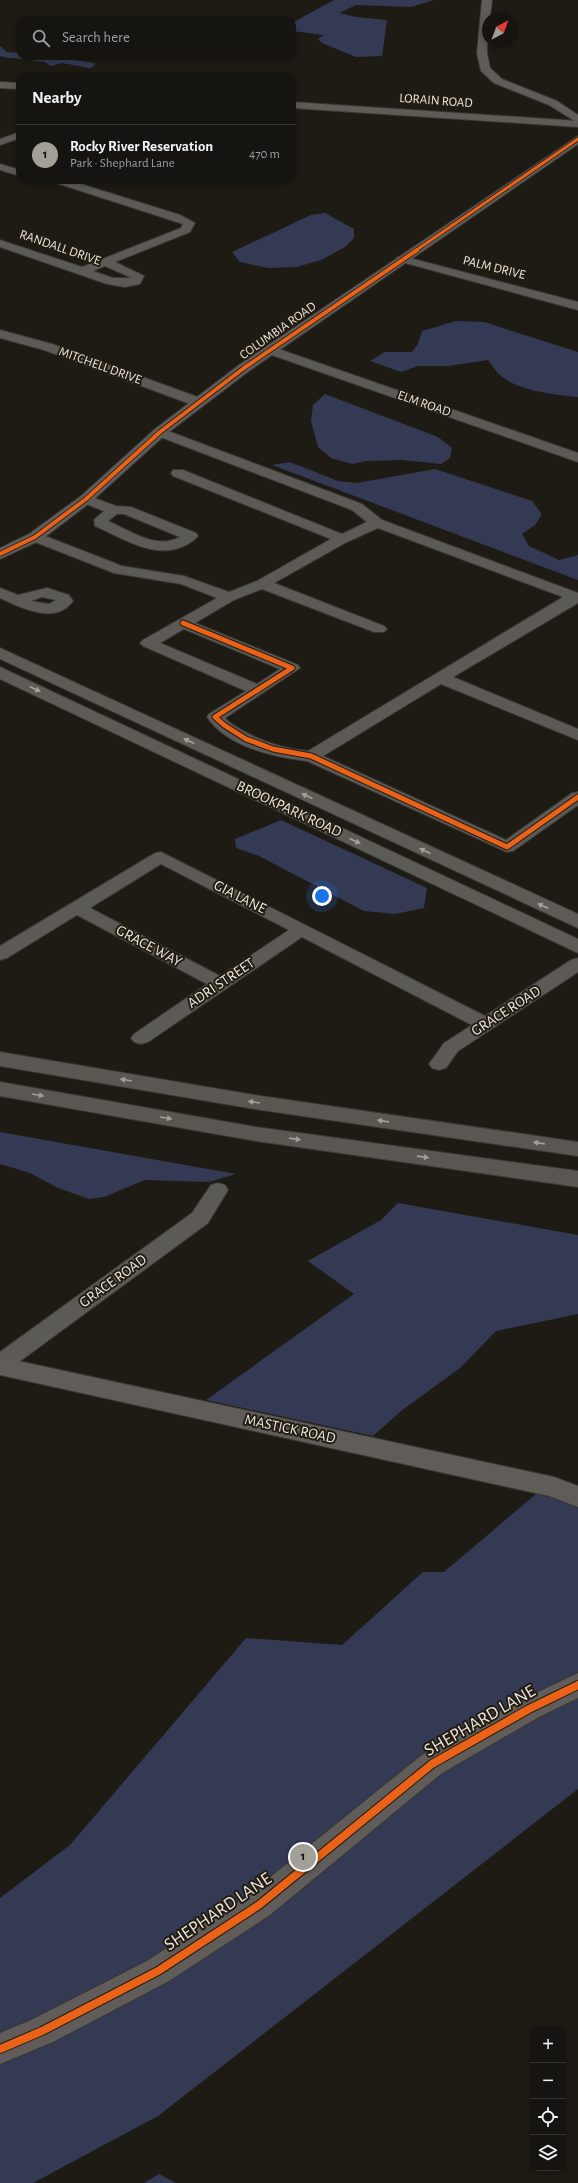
<!DOCTYPE html>
<meta charset="utf-8">
<style>
:root{--surface:#161410;--page:#1f1d19;--text:#f1f3f6;--muted:#9e9e9f;--line:#353330;--accent:#a3a098}
body{margin:0;font-family:"Alegreya Sans",sans-serif;background:var(--page);color:var(--text)}
.controls{position:absolute;right:12px;bottom:12px;display:grid;overflow:hidden;border-radius:8px;box-shadow:0 2px 6px #0003}
.controls button{width:36px;height:36px;display:grid;place-items:center;padding:0;border:0;border-bottom:1px solid var(--line);background:var(--surface);color:var(--text);font:20px sans-serif}
.compass{position:absolute;left:482px;top:12px;width:36px;height:36px;border-radius:50%;background:var(--surface);box-shadow:0 2px 6px #0003;rotate:41deg}
.you{position:absolute;left:322px;top:896px;width:14px;height:14px;margin:-10px;border:3px solid #fff;border-radius:50%;background:#1a73e8;box-shadow:0 0 0 6px #1a73e833}
.badge{display:grid;place-items:center;width:26px;height:26px;border-radius:50%;background:var(--accent);color:#111;font-size:13px;font-weight:700}
.pin{position:absolute;translate:-50% -50%;border:2px solid #fff;box-shadow:0 1px 4px #0006}
.list{margin:0;padding:0;list-style:none}
h2{display:flex;justify-content:space-between;align-items:center;height:52px;margin:0;padding:0 16px;font-size:17px}
h2 small{font-size:13px;font-weight:400;color:var(--muted)}
.list li{display:grid;grid-template-columns:26px 1fr auto;gap:12px;align-items:center;box-sizing:border-box;height:60px;padding:0 16px;border-top:1px solid var(--line)}
.list b{display:block;font-size:15px;white-space:nowrap}
.list p{margin:0;font-size:13px;white-space:nowrap;color:var(--muted)}
.list em{font-size:13px;font-style:normal;color:var(--muted)}
.icon{flex:none;width:22px;height:22px;fill:none;stroke:currentColor;stroke-width:2;stroke-linecap:round;stroke-linejoin:round}
.map{position:relative;flex:none;width:578px;height:2183px;overflow:hidden}
.search{position:absolute;background:var(--surface);box-shadow:0 2px 6px #0003;left:16px;top:16px;width:280px;height:44px;display:flex;align-items:center;gap:10px;box-sizing:border-box;padding:0 14px;border-radius:12px;color:var(--muted);font-size:15px}
.panel{position:absolute;background:var(--surface);box-shadow:0 2px 6px #0003;left:16px;top:72px;width:280px;height:112px;border-radius:12px}
.map>svg:first-child{display:block}
.green{fill:#343a54}
.lines{fill:none;stroke-linecap:round;stroke-linejoin:round}
.street-casing{stroke:#3a3732;stroke-width:2}
.secondary-casing{stroke:#3a3732;stroke-width:2}
.primary-casing{stroke:#3a3732;stroke-width:2}
.highway-casing{stroke:#3a3732;stroke-width:2}
.street{fill:#5b5a57;fill-rule:evenodd}
.secondary{fill:#5f5c59;fill-rule:evenodd}
.primary{fill:#5d5b56;fill-rule:evenodd}
.highway{fill:#5a5752;fill-rule:evenodd}
.cycleway-far3-casing{stroke:#221c11;stroke-width:4.5}
.cycleway-far2-casing{stroke:#221c11;stroke-width:5.5}
.cycleway-far1-casing{stroke:#221c11;stroke-width:7}
.cycleway-casing{stroke:#221c11;stroke-width:10}
.cycleway-far3{stroke:#ea6118;stroke-width:3}
.cycleway-far2{stroke:#ea6118;stroke-width:4}
.cycleway-far1{stroke:#ea6118;stroke-width:5}
.cycleway{stroke:#ea6118;stroke-width:8}
.oneway{fill:#a4a19a}
.oneway2{fill:#a29f98}
.labels{text-anchor:middle;dominant-baseline:central;stroke-width:4;stroke-linejoin:round;paint-order:stroke}
.far-street-label{font-size:13px;fill:#ebe7df;stroke:#221c11}
.street-label{font-size:15px;fill:#ebe7df;stroke:#221c11}
.near-street-label{font-size:18px;fill:#ebe7df;stroke:#221c11}
</style>
<div class="map">
<svg width="578" height="2183" viewBox="0 0 578 2183">
<rect width="100%" height="100%" fill="#1e1b15"/>
<!-- green -->
<g class="green">
<polygon points="334,0 434,0 411,7 356,5 339,13 356,17 387,20 382,56 356,57 322,43 318,39 324,35 292,31 292,23"/>
<polygon points="0,46 7,52 20,53 20,56 47,56 94,63 95,65 90,68 62,63 51,66 45,62 3,57 0,56"/>
<polygon points="325,213 354,229 354,238 345,247 321,260 297,267 268,268 240,262 232,252 311,215"/>
<path d="M456,321L484,322L578,352V397C557,395 521,391 504,378C497,374 493,366 488,360L448,366H418L401,372L370,361L385,352H412L418,344L422,331Z"/>
<polygon points="325,394 438,437 452,448 450,458 441,464 402,460 366,461 352,464 331,458 318,447 311,421 313,405"/>
<polygon points="290,462 338,481 357,483 435,469 532,501 542,514 535,525 522,534 529,546 559,560 578,555 578,580 272,465"/>
<polygon points="281,820 427,888 424,908 395,914 364,911 259,856 236,848 235,839"/>
<polygon points="0,1132 236,1174 209,1182 145,1180 104,1197 89,1199 58,1188 30,1173 0,1164"/>
<polygon points="398,1203 578,1235 578,1314 496,1331 460,1368 401,1411 373,1436 206,1400 354,1294 308,1261 381,1220"/>
<polygon points="543,1488 578,1503 578,1789 158,2116 33,2183 0,2183 0,1898 70,1845 246,1638 342,1645 423,1572 444,1572"/>
<polygon points="159,2174 176,2183 144,2183"/>
</g>
<g class="lines">
<defs>
<g id="street">
<polygon points="20,132 20,138 0,145 0,139"/>
<polygon points="0,164 20,170 20,176 0,170"/>
<path d="M52,180H68L180,215L195,223L190,232L115,262L144,276L140,284L125,287L107,284L0,247V240L82,267L181,228L183,224L53,182ZM105,266L132,278H113L93,271Z"/>
<polygon points="402,256 578,302 578,310 398,261 396,259 398,257"/>
<polygon points="0,330 52,344 203,399 205,402 198,406 193,405 44,350 0,338"/>
<polygon points="270,346 578,453 578,462 266,353 264,350"/>
<path d="M160,428L362,504L382,520L578,593V603L453,677L578,729V740L441,684L323,756L506,840L572,793L578,792V805L513,851L507,852L307,761C274,757 227,747 207,717L209,714L246,691L143,646L140,643L143,640L217,598L181,584L114,573L30,540L28,537L30,534H40L122,566L184,576L229,592L257,581L331,539L173,476L171,473L173,470H183L342,534L367,522L352,510L155,435L153,432ZM378,528L563,597L308,751C279,748 253,739 229,722L225,718L300,668L298,665L195,623L234,600L262,589L374,632H384L387,629L384,626L274,583L347,542ZM184,629L280,669L257,684L160,643Z"/>
<path d="M86,495L116,506L131,507L196,533L198,536C195,540 190,543 186,545C155,561 123,538 95,526L94,520L104,511L81,502L79,499L81,496ZM117,514H124L180,537C156,550 131,531 108,521Z"/>
<path d="M0,588L18,595L47,588L69,595L73,601C55,626 20,607 0,598ZM42,597L56,600L49,604L31,601Z"/>
<path d="M161,852L485,1016L571,960L578,958V972L458,1051L446,1068L439,1070L432,1068L429,1064L444,1043L472,1025L302,937L148,1042L141,1044L134,1042L131,1038L134,1034L207,984L77,915L7,958L0,960V946L155,853ZM161,864L289,930L220,976L90,908Z"/>
<polygon points="218,1183 225,1185 228,1190 208,1223 8,1370 0,1372 0,1352 192,1213 211,1185"/>
</g>
<g id="secondary">
<polygon points="482,0 492,0 490,18 488,18 487,53 490,68 502,79 557,101 578,115 578,123 549,105 494,83 481,71 477,53"/>
<polygon points="578,136 578,144 249,371 165,435 91,502 41,540 0,559 0,548 29,534 81,496 155,429 239,365"/>
<polygon points="0,1357 554,1477 578,1486 578,1507 549,1496 0,1375"/>
<polygon points="578,1673 578,1698 539,1717 442,1773 270,1915 169,1981 53,2042 0,2064 0,2033 31,2020 147,1961 248,1895 422,1755 519,1701"/>
</g>
<g id="primary">
<polygon points="0,82 20,83 20,89 0,88"/>
<polygon points="292,102 578,121 578,127 292,108"/>
<polygon points="0,648 578,914 578,928 0,659"/>
<polygon points="0,667 578,939 578,953 0,679"/>
</g>
<g id="highway">
<polygon points="0,1052 261,1096 578,1142 578,1156 261,1110 0,1066"/>
<polygon points="0,1082 256,1127 578,1171 578,1187 256,1141 0,1096"/>
</g>
</defs>
<!-- street casing -->
<use href="#street" class="street-casing"/>
<!-- secondary casing -->
<use href="#secondary" class="secondary-casing"/>
<!-- primary casing -->
<use href="#primary" class="primary-casing"/>
<!-- highway casing -->
<use href="#highway" class="highway-casing"/>
<!-- street -->
<use href="#street" class="street"/>
<!-- secondary -->
<use href="#secondary" class="secondary"/>
<!-- primary -->
<use href="#primary" class="primary"/>
<!-- highway -->
<use href="#highway" class="highway"/>
<defs>
<polyline id="cycleway-far3" points="415,251 578,139"/>
<polyline id="cycleway-far2" points="0,554 35,537 86,499 160,432 244,368 417,250"/>
<polyline id="cycleway-far1" points="183,623 292,668 215,717 224,725 246,739 273,749 311,756 507,847 578,797"/>
<polyline id="cycleway" points="0,2049 42,2031 158,1971 259,1905 432,1764 529,1709 578,1685"/>
</defs>
<!-- cycleway-far3 casing -->
<use href="#cycleway-far3" class="cycleway-far3-casing"/>
<!-- cycleway-far2 casing -->
<use href="#cycleway-far2" class="cycleway-far2-casing"/>
<!-- cycleway-far1 casing -->
<use href="#cycleway-far1" class="cycleway-far1-casing"/>
<!-- cycleway casing -->
<use href="#cycleway" class="cycleway-casing"/>
<!-- cycleway-far3 -->
<use href="#cycleway-far3" class="cycleway-far3"/>
<!-- cycleway-far2 -->
<use href="#cycleway-far2" class="cycleway-far2"/>
<!-- cycleway-far1 -->
<use href="#cycleway-far1" class="cycleway-far1"/>
<!-- cycleway -->
<use href="#cycleway" class="cycleway"/>
</g>
<!-- one-way arrows -->
<defs><path id="oneway-solid" d="M-6-.8H1V-3.2L6.5 0L1 3.2V.8H-6Z"/></defs>
<g class="oneway">
<use href="#oneway-solid" transform="translate(35 689) rotate(25)"/>
<use href="#oneway-solid" transform="translate(189 741) rotate(-155)"/>
<use href="#oneway-solid" transform="translate(307 796) rotate(-155)"/>
<use href="#oneway-solid" transform="translate(355 841) rotate(25)"/>
<use href="#oneway-solid" transform="translate(425 851) rotate(-155)"/>
<use href="#oneway-solid" transform="translate(543 906) rotate(-155)"/>
</g>
<g class="oneway2">
<use href="#oneway-solid" transform="translate(126 1080) rotate(-170)"/>
<use href="#oneway-solid" transform="translate(38 1095) rotate(10)"/>
<use href="#oneway-solid" transform="translate(254 1102) rotate(-171)"/>
<use href="#oneway-solid" transform="translate(166 1118) rotate(10)"/>
<use href="#oneway-solid" transform="translate(383 1121) rotate(-172)"/>
<use href="#oneway-solid" transform="translate(295 1139) rotate(8)"/>
<use href="#oneway-solid" transform="translate(539 1143) rotate(-172)"/>
<use href="#oneway-solid" transform="translate(423 1157) rotate(8)"/>
</g>
<g class="labels">
<!-- far-street labels -->
<g class="far-street-label">
<text transform="translate(436 101) rotate(4)">LORAIN ROAD</text>
<text transform="translate(60 248) rotate(19)">RANDALL DRIVE</text>
<text transform="translate(494 268) rotate(14)">PALM DRIVE</text>
<text transform="translate(278 331) rotate(-35)">COLUMBIA ROAD</text>
<text transform="translate(100 366) rotate(20)">MITCHELL DRIVE</text>
<text transform="translate(424 404) rotate(19)">ELM ROAD</text>
</g>
<!-- street labels -->
<g class="street-label">
<text transform="translate(289 809) rotate(25)">BROOKPARK ROAD</text>
<text transform="translate(240 897) rotate(27)">GIA LANE</text>
<text transform="translate(149 946) rotate(28)">GRACE WAY</text>
<text transform="translate(221 983) rotate(-34)">ADRI STREET</text>
<text transform="translate(506 1011) rotate(-33)">GRACE ROAD</text>
<text transform="translate(113 1281) rotate(-36)">GRACE ROAD</text>
<text transform="translate(290 1429) rotate(12)">MASTICK ROAD</text>
</g>
<!-- near-street labels -->
<g class="near-street-label">
<text transform="translate(480 1721) rotate(-30)">SHEPHARD LANE</text>
<text transform="translate(218 1912) rotate(-34)">SHEPHARD LANE</text>
</g>
</g>
</svg>
<div class="controls">
<button>+</button>
<button>−</button>
<button><svg class="icon" aria-label="locate" viewBox="0 0 24 24"><circle cx="12" cy="12" r="6"/><path d="M12 2v4M12 18v4M2 12h4M18 12h4"/></svg></button>
<button><svg class="icon" aria-label="layers" viewBox="0 0 24 24"><path d="M12 4l9 5-9 5-9-5zM3 14l9 5 9-5"/></svg></button>
</div>
<svg class="compass" viewBox="-18 -18 36 36"><path d="M0-13l5 13h-10z" fill="#e53935"/><path d="M0 13l5-13h-10z" fill="#9e9e9f"/></svg>
<div class="you"></div>
<div class="pin badge" style="left:303px;top:1857px">1</div>
<div class="search"><svg class="icon" aria-label="search" viewBox="0 0 24 24"><circle cx="10" cy="10" r="6"/><path d="M15 15l6 6"/></svg>Search here</div>
<section class="panel">
<h2>Nearby<small></small></h2>
<ul class="list">
<li><span class="badge">1</span><div><b>Rocky River Reservation</b><p>Park · Shephard Lane</p></div><em>470 m</em></li>
</ul>
</section>
</div>
